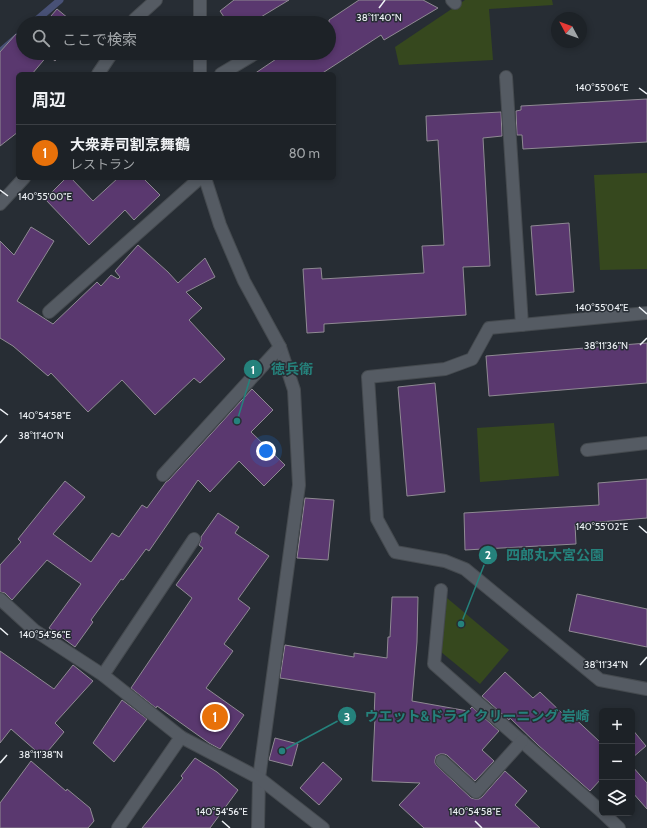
<!DOCTYPE html>
<html lang="ja">
<meta charset="utf-8">
<style>
:root{--surface:#1d2227;--page:#2a2f33;--text:#f1f3f6;--muted:#a0a4a7;--line:#3b3f44;--accent:#63d468}
body{margin:0;font-family:Cabin,"Noto Sans JP",sans-serif;background:var(--page);color:var(--text)}
.controls{position:absolute;right:12px;bottom:12px;display:grid;overflow:hidden;border-radius:6px;box-shadow:0 2px 6px #0003}
.controls button{width:36px;height:36px;display:grid;place-items:center;padding:0;border:0;border-bottom:1px solid var(--line);background:var(--surface);color:var(--text);font:20px sans-serif}
.compass{position:absolute;left:551px;top:12px;width:36px;height:36px;border-radius:50%;background:var(--surface);box-shadow:0 2px 6px #0003;rotate:311deg}
.you{position:absolute;left:266px;top:451px;width:14px;height:14px;margin:-10px;border:3px solid #fff;border-radius:50%;background:#1a73e8;box-shadow:0 0 0 6px #1a73e833}
.badge{display:grid;place-items:center;width:26px;height:26px;border-radius:50%;background:var(--accent);color:#fff;font-size:13px;font-weight:700}
.pin{position:absolute;translate:-50% -50%;border:2px solid #fff;box-shadow:0 1px 4px #0006}
.list{margin:0;padding:0;list-style:none}
h2{display:flex;justify-content:space-between;align-items:center;height:52px;margin:0;padding:0 16px;font-size:17px}
h2 small{font-size:13px;font-weight:400;color:var(--muted)}
.list li{display:grid;grid-template-columns:26px 1fr auto;gap:12px;align-items:center;box-sizing:border-box;height:56px;padding:0 16px;border-top:1px solid var(--line)}
.list b{display:block;font-size:15px;white-space:nowrap}
.list p{margin:0;font-size:13px;white-space:nowrap;color:var(--muted)}
.list em{font-size:13px;font-style:normal;color:var(--muted)}
.icon{flex:none;width:22px;height:22px;fill:none;stroke:currentColor;stroke-width:2;stroke-linecap:round;stroke-linejoin:round}
.map{position:relative;flex:none;width:647px;height:828px;overflow:hidden}
.search{position:absolute;background:var(--surface);box-shadow:0 2px 6px #0003;left:16px;top:16px;width:320px;height:44px;display:flex;align-items:center;gap:10px;box-sizing:border-box;padding:0 14px;border-radius:22px;color:var(--muted);font-size:15px}
.panel{position:absolute;background:var(--surface);box-shadow:0 2px 6px #0003;left:16px;top:72px;width:320px;height:108px;border-radius:6px}
.map>svg:first-child{display:block}
.green{fill:#36481e}
.lines{fill:none;stroke-linecap:round;stroke-linejoin:round}
.stream{stroke:#485176;stroke-width:7}
.building{fill:#5a386f;stroke:#8f8a93}
.minor-casing{stroke:#454a4f;stroke-width:14}
.minor{stroke:#555b63;stroke-width:12}
.ticks{fill:none;stroke:#edf1f5;stroke-width:1.5}
.ticks-label{font-size:10px;text-anchor:middle;fill:#edf1f5;stroke:#272d34;stroke-width:3;stroke-linejoin:round;paint-order:stroke}
.leader{fill:none;stroke:#25827c;stroke-width:1.5}
.callout-dot{fill:#25827c;stroke:#272d34;stroke-width:1.5}
.mark-label{font-size:12px;text-anchor:middle;font-weight:bold;fill:#fff}
.callout-label{font-size:14px;text-anchor:middle;font-weight:bold;fill:#25827c;stroke:#272d34;stroke-width:3;stroke-linejoin:round;paint-order:stroke}
</style>
<div class="map">
<svg width="647" height="828" viewBox="0 0 647 828">
<rect width="100%" height="100%" fill="#272d34"/>
<!-- green -->
<g class="green">
<polygon points="465,0 552,0 553,5 489,9 493,60 399,65 395,47"/>
<polygon points="647,173 647,269 600,270 594,175"/>
<polygon points="554,423 559,476 480,482 477,428"/>
<polygon points="447,598 509,650 480,684 441,652"/>
</g>
<g class="lines">
<!-- stream -->
<g class="stream">
<polyline points="33,23 60,0"/>
<polyline points="0,52 23,32"/>
</g>
</g>
<!-- building -->
<g class="building">
<polygon points="234,0 289,0 251,23 228,23 220,11"/>
<polygon points="359,0 423,0 438,8 384,40 381,35 321,74 254,74 285,53 329,53 329,20"/>
<polygon points="57,9 74,23 45,23"/>
<polygon points="16,34 23,39 23,53 62,53 55,61 48,55 32,74 18,74 18,132 0,146 0,52"/>
<polygon points="647,99 647,142 523,149 522,135 517,135 516,111 521,110 521,106"/>
<polygon points="501,112 502,136 483,138 490,266 463,267 466,315 324,324 324,332 307,333 303,269 321,268 322,279 424,273 422,246 444,245 438,140 427,141 426,116"/>
<polygon points="66,178 71,178 93,201 118,178 143,178 160,195 134,220 125,210 89,245 45,199"/>
<polygon points="569,223 574,292 536,295 531,226"/>
<polygon points="31,227 54,241 17,301 53,324 97,282 101,286 111,275 118,279 120,277 115,271 138,245 168,272 178,283 205,258 215,277 186,292 202,308 189,320 225,359 200,383 194,378 155,415 122,380 88,412 51,373 48,376 13,346 0,338 0,241 14,255"/>
<polygon points="647,343 647,383 489,396 486,356"/>
<polygon points="435,383 445,492 407,496 398,387"/>
<polygon points="252,389 273,410 251,432 285,465 264,486 239,461 210,492 198,480 149,551 146,549 123,580 121,579 91,620 93,622 75,647 49,628 81,584 47,560 12,600 5,593 0,592 0,565 21,542 18,539 65,481 85,497 53,534 91,562 112,533 119,537 142,505 147,508 166,482 169,480"/>
<polygon points="647,479 647,518 575,524 576,544 465,550 464,513 599,505 598,483"/>
<polygon points="305,498 334,500 328,560 297,558"/>
<polygon points="218,513 239,527 235,533 269,556 238,599 250,608 224,644 233,651 206,688 244,715 220,749 209,743 157,706 156,708 131,688 192,598 176,585 203,548 199,545 201,540 201,537"/>
<polygon points="577,594 647,609 647,647 569,631"/>
<polygon points="392,597 418,597 417,642 412,701 468,711 472,707 499,731 482,750 494,761 475,781 447,755 444,754 440,754 436,756 435,760 435,763 437,766 471,798 475,799 479,799 482,797 505,771 527,791 515,805 540,828 424,828 399,805 420,783 372,781 375,717 374,718 375,693 324,685 280,678 285,645 354,657 354,653 387,658 388,637 390,637"/>
<polygon points="0,651 54,689 73,665 93,681 55,723 64,732 43,757 11,729 0,743"/>
<polygon points="505,672 533,698 540,692 565,716 568,712 600,742 602,740 602,778 590,791 538,745 510,718 509,720 482,696"/>
<polygon points="122,700 147,719 114,762 93,743"/>
<polygon points="632,729 646,746 632,758"/>
<polygon points="275,738 298,744 292,766 269,760"/>
<polygon points="195,758 217,772 238,790 210,828 142,828 183,778 181,776"/>
<polygon points="31,761 66,791 67,789 90,808 94,821 88,828 0,828 0,803"/>
<polygon points="323,762 342,779 319,805 300,788"/>
<polygon points="632,766 647,783 647,809 632,792"/>
</g>
<g class="lines">
<defs>
<g id="minor">
<polyline points="200,0 200,23"/>
<polyline points="452,0 455,3"/>
<polyline points="132,23 135,19 156,0"/>
<polyline points="200,53 200,74"/>
<polyline points="98,74 112,53"/>
<polyline points="221,74 256,53"/>
<polyline points="506,77 522,325"/>
<polyline points="205,178 220,225 244,281 280,347 294,390 299,485 259,778 258,828"/>
<polyline points="0,204 24,178"/>
<polyline points="49,312 200,178"/>
<polyline points="647,313 489,328 472,359 445,369 368,377 377,519 395,552 445,561 465,569 600,680 647,689"/>
<polyline points="587,450 647,443"/>
<polyline points="163,475 280,347"/>
<polyline points="441,590 434,664 602,812"/>
<polyline points="0,599 34,630 103,675"/>
<polyline points="181,737 259,778 323,828"/>
<polyline points="442,761 476,792 522,741"/>
<polyline points="603,813 619,828"/>
<polyline points="118,828 181,737 103,675 194,539"/>
</g>
</defs>
<!-- minor casing -->
<use href="#minor" class="minor-casing"/>
<!-- minor -->
<use href="#minor" class="minor"/>
</g>
<!-- ticks -->
<path class="ticks" d="M379,8L385,0M639,88L647,94M0,190L8,196M639,307L647,314M640,345L647,338M0,409L8,415M0,443L7,435M639,526L647,533M0,628L8,635M640,665L647,657M0,763L7,755M222,821L230,828M475,821L482,828"/>
<g class="ticks-label">
<text x="379" y="21">38°11'40"N</text>
<text x="602" y="91">140°55'06"E</text>
<text x="45" y="200">140°55'00"E</text>
<text x="602" y="311">140°55'04"E</text>
<text x="606" y="349">38°11'36"N</text>
<text x="45" y="419">140°54'58"E</text>
<text x="41" y="439">38°11'40"N</text>
<text x="602" y="530">140°55'02"E</text>
<text x="45" y="638">140°54'56"E</text>
<text x="606" y="668">38°11'34"N</text>
<text x="41" y="758">38°11'38"N</text>
<text x="222" y="815">140°54'56"E</text>
<text x="475" y="815">140°54'58"E</text>
</g>
<!-- callouts -->
<path class="leader" d="M237 421L253 369M461 624L488 555M282 751L347 716"/>
<g class="callout-dot">
<circle cx="237" cy="421" r="4"/>
<circle cx="461" cy="624" r="4"/>
<circle cx="282" cy="751" r="4"/>
<circle cx="253" cy="369" r="10"/>
<circle cx="488" cy="555" r="10"/>
<circle cx="347" cy="716" r="10"/>
</g>
<g class="mark-label">
<text x="253" y="374">1</text>
<text x="488" y="559">2</text>
<text x="347" y="721">3</text>
</g>
<g class="callout-label">
<text x="292" y="374">徳兵衛</text>
<text x="555" y="560">四郎丸大宮公園</text>
<text x="477" y="721">ウエット&amp;ドライ クリーニング 岩崎</text>
</g>
</svg>
<div class="controls">
<button>+</button>
<button>−</button>
<button><svg class="icon" aria-label="layers" viewBox="0 0 24 24"><path d="M12 4l9 5-9 5-9-5zM3 14l9 5 9-5"/></svg></button>
</div>
<svg class="compass" viewBox="-18 -18 36 36"><path d="M0-13l5 13h-10z" fill="#e53935"/><path d="M0 13l5-13h-10z" fill="#a0a4a7"/></svg>
<div class="you"></div>
<div class="pin badge" style="left:215px;top:717px;background:#e8710a">1</div>
<div class="search"><svg class="icon" aria-label="search" viewBox="0 0 24 24"><circle cx="10" cy="10" r="6"/><path d="M15 15l6 6"/></svg>ここで検索</div>
<section class="panel">
<h2>周辺<small></small></h2>
<ul class="list">
<li><span class="badge" style="background:#e8710a">1</span><div><b>大衆寿司割烹舞鶴</b><p>レストラン</p></div><em>80 m</em></li>
</ul>
</section>
</div>
